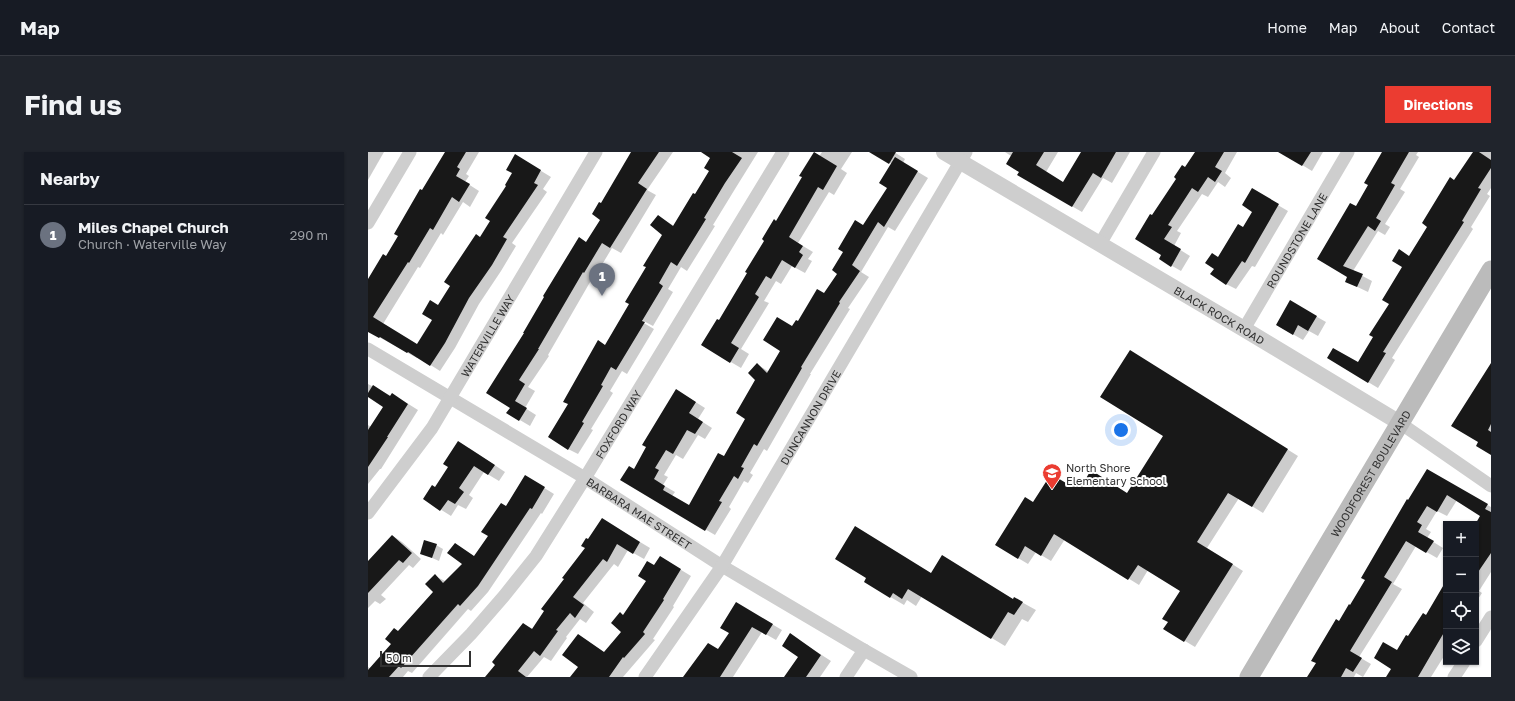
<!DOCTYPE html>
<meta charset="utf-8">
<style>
:root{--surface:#171b24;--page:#20242c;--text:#f1f3f6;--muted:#9ea1a6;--line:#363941;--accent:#eb3c31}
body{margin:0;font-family:"Golos Text",sans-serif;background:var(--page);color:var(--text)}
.controls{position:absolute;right:12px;bottom:12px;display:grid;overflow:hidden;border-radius:0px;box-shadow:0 1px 3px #0004}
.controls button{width:36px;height:36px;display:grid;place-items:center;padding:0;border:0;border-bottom:1px solid var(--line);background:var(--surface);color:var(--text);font:20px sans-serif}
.scale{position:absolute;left:12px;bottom:10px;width:91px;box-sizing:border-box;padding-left:4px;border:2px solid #313131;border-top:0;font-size:11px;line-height:14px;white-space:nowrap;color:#313131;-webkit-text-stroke:3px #fff;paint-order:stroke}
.you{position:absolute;left:753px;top:278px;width:14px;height:14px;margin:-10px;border:3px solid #fff;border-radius:50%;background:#1a73e8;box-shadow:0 0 0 6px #1a73e833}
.badge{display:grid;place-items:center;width:26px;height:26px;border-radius:50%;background:var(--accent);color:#fff;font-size:13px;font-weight:700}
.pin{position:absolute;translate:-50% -33px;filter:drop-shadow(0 1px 2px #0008)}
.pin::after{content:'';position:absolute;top:21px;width:14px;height:12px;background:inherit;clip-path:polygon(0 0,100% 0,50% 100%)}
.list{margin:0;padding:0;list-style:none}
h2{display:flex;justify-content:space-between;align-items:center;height:52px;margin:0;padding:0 16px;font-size:17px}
h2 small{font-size:13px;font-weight:400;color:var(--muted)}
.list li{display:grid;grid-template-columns:26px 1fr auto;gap:12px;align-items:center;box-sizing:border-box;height:60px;padding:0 16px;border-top:1px solid var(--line)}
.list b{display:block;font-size:15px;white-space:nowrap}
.list p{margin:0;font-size:13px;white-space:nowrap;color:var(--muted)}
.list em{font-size:13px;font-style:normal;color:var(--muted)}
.icon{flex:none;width:22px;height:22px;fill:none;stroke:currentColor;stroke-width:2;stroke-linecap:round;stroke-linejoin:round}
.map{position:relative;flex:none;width:1123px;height:525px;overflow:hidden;border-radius:0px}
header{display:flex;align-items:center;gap:24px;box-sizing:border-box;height:56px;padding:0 20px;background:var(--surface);border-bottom:1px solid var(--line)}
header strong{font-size:19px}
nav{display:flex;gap:22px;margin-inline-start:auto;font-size:14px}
.intro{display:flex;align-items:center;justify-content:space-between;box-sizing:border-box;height:96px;padding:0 24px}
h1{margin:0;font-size:28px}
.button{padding:10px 18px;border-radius:0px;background:var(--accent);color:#fff;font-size:14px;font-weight:700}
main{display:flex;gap:24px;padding:0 24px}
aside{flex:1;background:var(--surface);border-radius:0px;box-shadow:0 1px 3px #0004}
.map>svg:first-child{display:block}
.shadow{fill:#0003}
.building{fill:#181818}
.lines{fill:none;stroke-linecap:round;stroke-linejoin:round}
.minor{stroke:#cecece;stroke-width:13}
.tertiary{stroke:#cecece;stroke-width:16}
.secondary{stroke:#bbb;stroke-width:19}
.labels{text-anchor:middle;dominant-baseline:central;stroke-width:4;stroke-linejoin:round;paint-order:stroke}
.street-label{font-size:11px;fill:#313131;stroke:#fff}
.poi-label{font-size:11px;fill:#313131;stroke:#fff;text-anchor:start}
</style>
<header>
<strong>Map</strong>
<nav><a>Home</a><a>Map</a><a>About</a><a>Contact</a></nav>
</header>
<div class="intro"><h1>Find us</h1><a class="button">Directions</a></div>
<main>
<aside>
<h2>Nearby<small></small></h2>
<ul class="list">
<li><span class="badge" style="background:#6b7280">1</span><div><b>Miles Chapel Church</b><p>Church · Waterville Way</p></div><em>290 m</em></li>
</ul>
</aside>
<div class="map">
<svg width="1123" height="525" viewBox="0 0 1123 525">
<rect width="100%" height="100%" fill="#fff"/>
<!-- shadow -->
<g class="shadow">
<polygon points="0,0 16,0 0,28"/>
<polygon points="78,0 111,0 98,22 101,24 97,30 111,39 102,55 95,50 75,83 73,81 52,116 50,115 15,172 49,193 66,168 71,154 123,68 145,21 147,3 183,25 175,37 179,40 144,91 148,94 133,119 111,152 87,196 72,219 50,205 49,206 0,179 0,129 19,105 55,39"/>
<polygon points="264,0 305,0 279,38 288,43 253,101 244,96 226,126 225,125 180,203 181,204 160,235 167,239 157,256 168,263 162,274 140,261 143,255 119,241 234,68 233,52"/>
<polygon points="340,0 390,0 367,37 345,73 347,74 319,119 313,115 300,137 305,140 285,174 270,166 269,167 286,177 259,222 254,219 242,239 245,241 223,277 225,278 210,302 200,297 237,194 262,152 295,82 290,64 306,74 328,43 342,19 344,6"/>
<polygon points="454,0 484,0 473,17 479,21 466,43 461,40 430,91 445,100 440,107 444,109 437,121 424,114 413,132 408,129 396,149 401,151 373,197 381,202 373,216 334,193 352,169 409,70"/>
<polygon points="513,0 526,0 537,7 535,11 560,26 527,79 520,75 493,120 501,125 480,156 482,157 442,222 443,222 399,299 396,297 382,321 385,323 380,331 376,329 361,355 363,357 347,383 253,328 266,318 318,244 337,256 330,267 344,276 337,287 330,283 315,307 308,303 296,323 300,325 295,333 307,340 304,344 322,354 356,306 379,266 389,228 389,212 401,220 425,175 457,142 470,121 495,74 521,36 524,12 510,4"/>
<polygon points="637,0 690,0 678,20 696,31 714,0 762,0 744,31 735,26 714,60 650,23 652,19 643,4"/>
<polygon points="833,0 869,0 857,21 863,26 857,35 850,30 840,45 834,42 809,79 813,81 806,94 822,104 813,119 792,107 795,102 784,64 817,16"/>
<polygon points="918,0 955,0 944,19 916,2"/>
<polygon points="1014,0 1050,0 1048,3 1051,5 1032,37 1037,40 1017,72 1022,75 1017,83 1010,79 985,119 1004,129 1000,140 979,130 981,125 950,107 988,55 1001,33"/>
<polygon points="1106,0 1123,0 1123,36 1119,42 1122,44 1103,75 1105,77 1024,206 1027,208 1010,236 960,206 990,212 1006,185 1022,152 1042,104 1087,29"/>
<polygon points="884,38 920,59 887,115 884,114 868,137 858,132 847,117 850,106 875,76 886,59"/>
<polygon points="923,150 958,170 950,184 941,179 935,188 909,173"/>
<polygon points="772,205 930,304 895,361 871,346 839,396 875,419 827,495 817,489 801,470 813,439 780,418 771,433 697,387 683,409 668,400 660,412 650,406 666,351 703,335 714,334 760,342 796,284"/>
<polygon points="1123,213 1123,302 1110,294"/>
<polygon points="0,232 23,244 34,248 50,258 13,317 12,317 0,332 0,273 3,275 16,254 0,244"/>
<polygon points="101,296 137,320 131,329 116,320 101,343 105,346 98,357 90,353 83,364 56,347 68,336 81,315"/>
<polygon points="1059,318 1123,355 1123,420 1111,439 1114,441 1108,450 1108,373 1114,363 1089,348 1079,364 1069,359 1058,377 1063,380 1059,386 1075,396 1069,406 1048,394 1025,432 1034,437 991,505 1003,512 995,525 988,521 986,525 940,525 983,454"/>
<polygon points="157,324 186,342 174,362 173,361 120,440 103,459 100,457 44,521 40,519 35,525 0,525 0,515 3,517 25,492 30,480 66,440 67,424 77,429 95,412 87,392 107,405"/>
<polygon points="244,373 282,396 276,407 260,398 250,415 246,412 215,451 226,460 218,471 212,467 198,485 199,486 183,509 176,505 159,525 118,525 129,513 155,472 165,477 219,396 221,389"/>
<polygon points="25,384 34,390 53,407 45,416 41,413 13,443 18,447 12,452 7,449 0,456 0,411"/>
<polygon points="68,393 75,397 71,409 53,401"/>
<polygon points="292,405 323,424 305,454 306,455 285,487 287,488 255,525 203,525 212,515 211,483 237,501 254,479 256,464 279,429"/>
<polygon points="564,422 645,448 646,446 668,458 660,470 654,467 637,494 554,444 548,454 539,448 536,453 497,430"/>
<polygon points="1078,433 1078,501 1063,525 1020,525 1025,516 1029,499 1058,464"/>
<polygon points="368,451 414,478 408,488 394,480 365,525 316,525 350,498 362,481"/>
<polygon points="432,489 463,509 452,525 417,525 431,504"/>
</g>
<!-- building -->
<g class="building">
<polygon points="77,0 98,0 89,15 92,17 88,24 102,32 91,50 84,45 65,78 62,76 41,111 40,110 5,165 49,192 64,168 54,162 62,148 70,153 82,134 76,130 108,82 112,85 122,69 117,66 138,34 137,33 144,21 138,18 147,2 173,18 166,31 170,33 135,85 139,87 124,113 101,146 77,191 62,214 40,200 39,201 12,185 11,186 0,180 0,127 15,102 18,104 30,84 26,82 52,37 54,38"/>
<polygon points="263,0 291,0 270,31 279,37 242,96 234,91 216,121 215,120 170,197 171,197 151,228 157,232 147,249 159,256 151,269 138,261 142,256 118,241 156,181 155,181 176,145 175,144 211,85 218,90 232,68 224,62 231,50 233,51"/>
<polygon points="333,0 364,0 374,6 357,31 336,66 338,67 309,114 303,110 291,131 295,134 274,169 277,170 248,218 243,215 233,233 235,234 214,270 216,271 200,298 180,285 200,252 195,250 230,188 237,193 261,152 257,150 278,115 275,114 294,83 282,73 290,63 305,74 325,41 327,42 341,19 336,16 342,6"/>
<polygon points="446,0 469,14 455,38 450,35 421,85 435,94 431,100 435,103 427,116 414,108 403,127 398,124 387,142 391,145 363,191 371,196 362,211 333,193 349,167 351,168 379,121 377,120 396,89 394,87 406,67 408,69 434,25 431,24"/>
<polygon points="501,0 528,0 521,12"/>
<polygon points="645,0 676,0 668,13 695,30 713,0 748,0 733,26 725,21 704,55 649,23 651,20 638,12"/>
<polygon points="827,0 856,0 847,15 854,19 847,30 840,25 830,40 824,36 800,73 804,75 796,87 813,97 803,115 791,107 793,103 767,87 782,62 784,63 808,27 806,25 814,13 817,15"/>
<polygon points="910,0 943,0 934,14"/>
<polygon points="1014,0 1041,0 1023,31 1027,33 1008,66 1013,69 1007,79 1000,74 975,114 995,122 989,135 977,130 979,125 949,107 982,51 988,54 1000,33 996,31"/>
<polygon points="1105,0 1111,0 1123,8 1123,16 1110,36 1113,37 1094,69 1096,70 1015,200 1018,201 1000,231 959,206 965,196 990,210 1005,185 1001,183 1021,152 1014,148 1034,115 1024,109 1031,97 1041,104 1059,75 1054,71 1082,25 1086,28"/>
<polygon points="527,5 550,19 516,75 510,70 484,113 492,119 471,150 472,151 433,215 434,216 389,294 386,292 373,315 376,316 370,327 366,324 351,349 354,350 337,379 252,328 261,314 266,317 278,295 274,293 308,237 328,250 321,261 335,270 327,282 319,278 305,302 298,298 287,316 291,318 286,327 297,334 295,338 321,353 350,301 356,304 377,267 368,261 387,228 380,221 389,211 399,221 412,199 395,188 409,165 424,174 428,168 430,169 449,137 456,141 469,122 464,118 475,100 470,97 487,68 495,73 519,36 511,31"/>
<polygon points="884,36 911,52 877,111 874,109 858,133 842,122 846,117 837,111 844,101 850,105 870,72 875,75 884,60 874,53"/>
<polygon points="922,148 949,164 940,179 930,173 925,183 908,173"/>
<polygon points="762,198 920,297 884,355 860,341 829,390 865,412 816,490 795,477 800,470 794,467 812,439 770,413 760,428 686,382 673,404 657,394 650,407 627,393 657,345 665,350 683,322 703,334 706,328 714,333 723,318 759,341 795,284 732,245"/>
<polygon points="1123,211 1123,272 1120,278 1123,280 1123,303 1108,294 1110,290 1083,274"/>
<polygon points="5,233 22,244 24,241 40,252 19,285 20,285 0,315 0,278 15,255 0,245 0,241"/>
<polygon points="90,289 127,313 120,323 106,314 91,336 96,340 87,352 80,348 72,359 55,347 64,333 67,335 80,315 75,312"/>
<polygon points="1059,317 1120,352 1117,357 1123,360 1123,401 1108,423 1108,371 1112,364 1079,343 1069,360 1059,354 1049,370 1054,373 1050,380 1066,389 1058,401 1038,389 1016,425 1024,430 982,499 994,506 985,520 978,516 973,525 939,525 948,511 943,509 968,467 971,469 981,452 982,453 997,428 993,426 1039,347 1040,348"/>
<polygon points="157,323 177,335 164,357 162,356 110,434 92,454 90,452 33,516 31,514 21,525 0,525 0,518 23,492 17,487 26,476 30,479 65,440 57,432 67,422 75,431 94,412 79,401 87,391 106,404 120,384 113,380 133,351 138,354"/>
<polygon points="234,366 272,390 265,402 249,392 239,410 235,407 205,445 216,453 207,466 202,461 188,478 190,479 172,504 166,499 150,519 158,525 117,525 127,513 124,510 155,471 164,477 176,459 173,457 196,427 194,426 217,396 213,394 218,386 220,387"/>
<polygon points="487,374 563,421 574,403 645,447 646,445 655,450 646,463 640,460 623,487 540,437 534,447 525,441 522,446 496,430 498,426 467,407"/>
<polygon points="24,383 44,401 35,411 31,408 0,441 0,409"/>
<polygon points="56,388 69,392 64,406 52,402"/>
<polygon points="292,404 313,417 295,447 296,448 275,480 277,482 256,506 255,505 241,525 202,525 210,515 194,503 210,482 236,500 253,480 243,471 252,460 255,463 278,429 270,424 279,409 286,413"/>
<polygon points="1078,429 1078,477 1050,525 1018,525 1023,517 1006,506 1015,490 1029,498 1038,483 1040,484 1055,461 1058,463"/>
<polygon points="368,450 405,472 398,483 384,475 352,525 315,525 340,491 350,497 361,481 352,476"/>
<polygon points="422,481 453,503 438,525 416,525 430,505 414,494"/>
</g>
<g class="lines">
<!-- minor -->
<g class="minor">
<polyline points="0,71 42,0"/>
<polyline points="732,92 786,0"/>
<path id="s1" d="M876,177L980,0"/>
<path id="s2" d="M0,197L217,326L354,414L496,498L543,525"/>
<polyline points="1032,271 1123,334"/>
<path id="s3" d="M0,361L64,276L228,0"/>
<polyline points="1108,489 1123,465"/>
<path id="s4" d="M61,525L103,482L136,444L168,404L217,326L415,0"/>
<path id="s5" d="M277,525L354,414L598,0"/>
<polyline points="478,525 496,498"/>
<polyline points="1086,525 1096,510"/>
</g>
<!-- tertiary -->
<path class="tertiary" id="s6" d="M576,0L876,177L1032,271"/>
<!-- secondary -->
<path class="secondary" id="s7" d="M881,525L1123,118"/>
</g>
<!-- icons -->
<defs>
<symbol id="school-pin" viewBox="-11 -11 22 30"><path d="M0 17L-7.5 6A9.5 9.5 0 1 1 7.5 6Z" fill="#eb3c31" stroke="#fff"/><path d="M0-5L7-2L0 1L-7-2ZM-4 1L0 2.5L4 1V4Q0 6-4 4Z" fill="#fff"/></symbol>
</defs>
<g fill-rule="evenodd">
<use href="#school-pin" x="673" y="310" width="22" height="30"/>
</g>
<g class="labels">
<!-- street labels -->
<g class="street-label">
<text stroke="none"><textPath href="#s1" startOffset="103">ROUNDSTONE LANE</textPath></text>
<text stroke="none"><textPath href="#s6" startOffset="320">BLACK ROCK ROAD</textPath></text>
<text stroke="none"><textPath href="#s3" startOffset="214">WATERVILLE WAY</textPath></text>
<text stroke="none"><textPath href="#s5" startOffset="308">DUNCANNON DRIVE</textPath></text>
<text stroke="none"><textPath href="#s4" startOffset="317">FOXFORD WAY</textPath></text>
<text stroke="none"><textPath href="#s7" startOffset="237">WOODFOREST BOULEVARD</textPath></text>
<text stroke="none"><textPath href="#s2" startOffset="317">BARBARA MAE STREET</textPath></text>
</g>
<!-- poi labels -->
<g class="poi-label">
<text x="698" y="315">North Shore<tspan x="698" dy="13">Elementary School</tspan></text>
</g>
</g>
</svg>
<div class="controls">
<button>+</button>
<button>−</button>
<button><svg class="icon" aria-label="locate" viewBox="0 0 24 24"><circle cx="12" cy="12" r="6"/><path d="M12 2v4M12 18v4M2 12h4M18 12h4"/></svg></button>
<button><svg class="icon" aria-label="layers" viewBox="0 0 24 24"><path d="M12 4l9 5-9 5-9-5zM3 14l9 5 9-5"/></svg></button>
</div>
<div class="scale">50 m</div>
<div class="you"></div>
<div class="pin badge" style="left:234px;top:144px;background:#6b7280">1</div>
</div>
</main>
